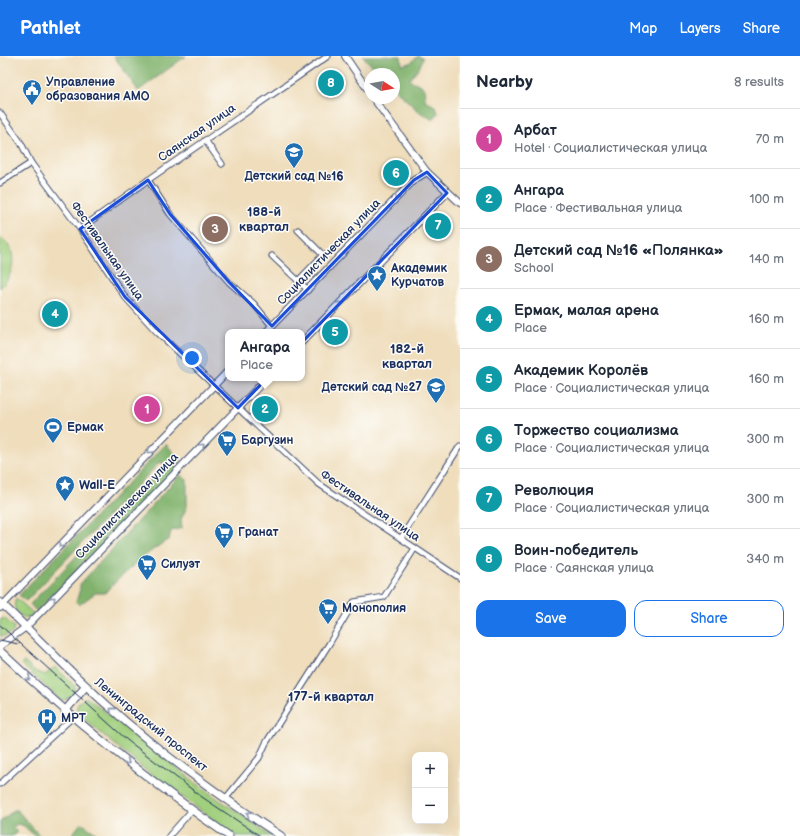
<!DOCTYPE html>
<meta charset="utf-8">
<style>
:root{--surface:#fff;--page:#f6f6f7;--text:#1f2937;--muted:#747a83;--line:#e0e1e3;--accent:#1a73e8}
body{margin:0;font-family:"Balsamiq Sans",sans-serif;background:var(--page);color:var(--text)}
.controls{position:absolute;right:12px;bottom:12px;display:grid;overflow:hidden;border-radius:8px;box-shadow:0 4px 16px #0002}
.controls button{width:36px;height:36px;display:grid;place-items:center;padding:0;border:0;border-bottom:1px solid var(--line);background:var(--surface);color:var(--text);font:20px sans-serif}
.compass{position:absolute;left:364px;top:12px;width:36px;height:36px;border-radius:50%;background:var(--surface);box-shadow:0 4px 16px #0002;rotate:101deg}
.you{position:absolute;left:192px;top:302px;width:14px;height:14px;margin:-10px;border:3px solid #fff;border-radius:50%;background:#1a73e8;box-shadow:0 0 0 6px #1a73e833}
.badge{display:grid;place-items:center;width:26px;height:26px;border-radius:50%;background:var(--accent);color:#fff;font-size:13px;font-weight:700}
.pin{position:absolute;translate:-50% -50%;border:2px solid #fff;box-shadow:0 1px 4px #0006}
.popup{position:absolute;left:225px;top:273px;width:80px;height:52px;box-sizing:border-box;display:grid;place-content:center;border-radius:8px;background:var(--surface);filter:drop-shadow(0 1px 3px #0005);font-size:13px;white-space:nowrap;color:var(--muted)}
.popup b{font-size:15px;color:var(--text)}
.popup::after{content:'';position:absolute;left:50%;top:100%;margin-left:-8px;border:8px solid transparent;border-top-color:var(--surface)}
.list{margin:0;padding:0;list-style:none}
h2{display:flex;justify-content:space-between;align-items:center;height:52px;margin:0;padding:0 16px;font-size:17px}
h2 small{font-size:13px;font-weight:400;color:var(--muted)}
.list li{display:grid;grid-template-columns:26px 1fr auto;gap:12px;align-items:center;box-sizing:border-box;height:60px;padding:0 16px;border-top:1px solid var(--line)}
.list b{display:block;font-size:15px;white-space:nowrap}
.list p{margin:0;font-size:13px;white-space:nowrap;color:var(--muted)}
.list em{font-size:13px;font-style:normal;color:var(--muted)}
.actions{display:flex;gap:8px;padding:12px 16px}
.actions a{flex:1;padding:9px 0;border:1px solid var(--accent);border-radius:12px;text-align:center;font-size:14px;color:var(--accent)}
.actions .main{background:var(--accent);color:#fff}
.map{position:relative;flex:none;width:460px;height:780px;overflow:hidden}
header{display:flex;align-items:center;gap:24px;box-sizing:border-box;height:56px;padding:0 20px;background:var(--accent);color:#fff}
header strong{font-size:19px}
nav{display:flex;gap:22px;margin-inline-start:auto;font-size:14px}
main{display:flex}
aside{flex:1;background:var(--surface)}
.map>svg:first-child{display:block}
.green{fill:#a0cf7d;stroke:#5e7f6e}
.forest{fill:#80b26c;stroke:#4e7065}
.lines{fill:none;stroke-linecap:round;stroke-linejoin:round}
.minor-casing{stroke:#3b496c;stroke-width:7}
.tertiary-casing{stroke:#3b496c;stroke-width:8}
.secondary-casing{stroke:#3b496c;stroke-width:9}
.minor{stroke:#fff;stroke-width:5}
.tertiary{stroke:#fff;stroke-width:6}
.secondary{stroke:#fff;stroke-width:7}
.tram{stroke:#1b2f5e;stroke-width:1}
.oneway{stroke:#8d97ae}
.marked{fill:#1d4ed8;fill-opacity:0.2;stroke:#1d4ed8;stroke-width:3;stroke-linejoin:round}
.labels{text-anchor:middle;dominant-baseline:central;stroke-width:3;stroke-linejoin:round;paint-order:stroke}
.poi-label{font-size:12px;font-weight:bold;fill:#1b2f5e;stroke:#fdfcf7;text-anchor:start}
.street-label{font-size:12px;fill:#1b2f5e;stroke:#fdfcf7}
.neighbourhood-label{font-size:13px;font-weight:bold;fill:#1b2f5e;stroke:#fdfcf7}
</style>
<header>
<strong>Pathlet</strong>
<nav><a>Map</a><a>Layers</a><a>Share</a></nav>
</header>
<main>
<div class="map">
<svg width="460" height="780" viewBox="0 0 460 780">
<rect width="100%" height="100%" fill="#fdfcf7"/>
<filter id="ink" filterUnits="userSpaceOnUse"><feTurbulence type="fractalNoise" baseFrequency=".025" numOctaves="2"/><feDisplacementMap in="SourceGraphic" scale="8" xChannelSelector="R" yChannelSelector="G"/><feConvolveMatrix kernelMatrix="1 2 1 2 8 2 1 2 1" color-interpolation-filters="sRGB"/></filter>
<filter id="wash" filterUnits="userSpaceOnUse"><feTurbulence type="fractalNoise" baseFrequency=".012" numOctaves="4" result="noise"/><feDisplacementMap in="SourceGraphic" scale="16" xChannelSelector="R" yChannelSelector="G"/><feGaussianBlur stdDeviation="0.9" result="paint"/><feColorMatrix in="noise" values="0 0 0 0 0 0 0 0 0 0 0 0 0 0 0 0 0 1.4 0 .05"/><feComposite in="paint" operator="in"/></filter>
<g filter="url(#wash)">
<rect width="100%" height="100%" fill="#efddbb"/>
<!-- green -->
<g class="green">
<path d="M0,181C19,193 15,219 0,232Z"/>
<path d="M16,542L34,558L28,562C17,560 12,553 16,542Z"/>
<polygon points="4,562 14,571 13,576 5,580 0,580 0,564"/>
<path d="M24,606L34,615L45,619L55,611L75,630C76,639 70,642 61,644L21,608Z"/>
<polygon points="86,641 205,734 272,780 236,780 143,712 76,656 78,647"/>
</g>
<!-- forest -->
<g class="forest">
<polygon points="114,0 186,0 138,35"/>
<polygon points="363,0 401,0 402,9 410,7 418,0 423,2 420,10 409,24 421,29 425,35 425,44 436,51 438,57 433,64 418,55 394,32 394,18 379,18"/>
<polygon points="166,388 181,405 174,416 37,556 30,548 164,410 161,405 26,545 19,539"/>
<path d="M180,419L187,424V451L181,463L182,472L171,475L169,483C145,498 123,517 105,537H95L79,549L76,546L80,533V528Z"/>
<polygon points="14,754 17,754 40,780 35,780 24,770 18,768 12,771 17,776 12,780 0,780 0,766"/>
<polygon points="81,767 96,777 92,780 71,780"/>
</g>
</g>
<g filter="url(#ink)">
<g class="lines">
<defs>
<g id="minor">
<polyline points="0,57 21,87 31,107 80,173 125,241 157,276 319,428 460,522"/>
<polyline points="205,84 222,108"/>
<polyline points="148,124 170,158 229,226 254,248 272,270"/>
<polyline points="0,127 31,107"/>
<polyline points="80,173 148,124 328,0"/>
<polyline points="298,174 323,199 298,225"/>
<polyline points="272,200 308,234"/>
<polyline points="401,482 460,390"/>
<polyline points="0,728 73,661"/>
<polyline points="226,742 259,702 266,687 329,588 354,546 384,541 415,492"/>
<polyline points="169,780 192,754"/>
</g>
<g id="tertiary">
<polyline points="345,0 370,37"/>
<polyline points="373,42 427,116 460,147"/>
<polyline points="266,276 414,124 427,116"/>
<polyline points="302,286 447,137"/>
<polyline points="0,552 228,315"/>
<polyline points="0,590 26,571 267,322"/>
</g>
<g id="secondary">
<path d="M0,546C36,580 70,616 107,649C160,697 221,741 281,780"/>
<path d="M0,595C71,663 148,724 229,780"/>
<polyline points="65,655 86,630"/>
</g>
</defs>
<!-- minor casing -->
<use href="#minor" class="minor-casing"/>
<!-- tertiary casing -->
<use href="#tertiary" class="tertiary-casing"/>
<!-- secondary casing -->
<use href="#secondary" class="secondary-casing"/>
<!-- minor -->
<use href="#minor" class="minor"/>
<!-- tertiary -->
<use href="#tertiary" class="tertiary"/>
<!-- secondary -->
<use href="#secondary" class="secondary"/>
<!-- tram -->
<g class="tram">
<polyline points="0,569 127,684 202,741 260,780"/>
<polyline points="0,584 18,588"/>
</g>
</g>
<!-- one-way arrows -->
<defs><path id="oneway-chevron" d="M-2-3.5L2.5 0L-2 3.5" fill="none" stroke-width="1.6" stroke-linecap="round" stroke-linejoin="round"/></defs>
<g class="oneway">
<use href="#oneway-chevron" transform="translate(397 141) rotate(134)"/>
<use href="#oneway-chevron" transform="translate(339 248) rotate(-47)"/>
<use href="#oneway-chevron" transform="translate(202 390) rotate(-46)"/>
<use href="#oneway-chevron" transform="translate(150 395) rotate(135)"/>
<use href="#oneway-chevron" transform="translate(61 489) rotate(134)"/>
<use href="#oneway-chevron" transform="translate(53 543) rotate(-46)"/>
<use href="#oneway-chevron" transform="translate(28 622) rotate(42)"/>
<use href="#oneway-chevron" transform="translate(112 654) rotate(-139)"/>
<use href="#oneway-chevron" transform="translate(127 706) rotate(38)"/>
<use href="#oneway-chevron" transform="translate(249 758) rotate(-145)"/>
</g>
</g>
<!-- marked area -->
<path class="marked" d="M427,116L447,137L238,352L125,241L80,173L148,124L170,158L229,226L272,270L414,124Z"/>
<!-- icons -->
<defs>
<symbol id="civic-pin" viewBox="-11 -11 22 30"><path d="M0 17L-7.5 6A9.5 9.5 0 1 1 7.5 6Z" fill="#1f6fb2" stroke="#fdfcf7"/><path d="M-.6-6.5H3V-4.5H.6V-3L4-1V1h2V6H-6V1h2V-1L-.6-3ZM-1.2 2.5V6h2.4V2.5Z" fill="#fff"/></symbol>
<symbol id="school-pin" viewBox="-11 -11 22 30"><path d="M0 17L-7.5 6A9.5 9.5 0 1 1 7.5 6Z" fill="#1f6fb2" stroke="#fdfcf7"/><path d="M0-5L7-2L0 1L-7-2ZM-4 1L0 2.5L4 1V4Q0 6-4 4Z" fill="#fff"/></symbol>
<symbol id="sight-pin" viewBox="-11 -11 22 30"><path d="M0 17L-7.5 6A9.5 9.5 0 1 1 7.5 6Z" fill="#1f6fb2" stroke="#fdfcf7"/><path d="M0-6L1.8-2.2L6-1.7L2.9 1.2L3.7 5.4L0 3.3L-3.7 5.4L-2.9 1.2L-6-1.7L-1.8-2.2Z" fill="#fff"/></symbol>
<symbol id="stadium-pin" viewBox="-11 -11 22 30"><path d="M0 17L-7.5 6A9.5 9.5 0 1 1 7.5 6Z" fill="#1f6fb2" stroke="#fdfcf7"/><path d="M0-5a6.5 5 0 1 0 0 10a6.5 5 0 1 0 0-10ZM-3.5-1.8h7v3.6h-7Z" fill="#fff"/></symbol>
<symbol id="supermarket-pin" viewBox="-11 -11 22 30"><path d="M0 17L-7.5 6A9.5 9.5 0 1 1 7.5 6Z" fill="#1f6fb2" stroke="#fdfcf7"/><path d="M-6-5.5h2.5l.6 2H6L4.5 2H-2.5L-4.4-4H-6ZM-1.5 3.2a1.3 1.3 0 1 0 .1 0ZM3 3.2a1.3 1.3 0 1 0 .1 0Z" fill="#fff"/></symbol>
<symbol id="hospital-pin" viewBox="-11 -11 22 30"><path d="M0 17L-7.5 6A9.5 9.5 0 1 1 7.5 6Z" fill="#1f6fb2" stroke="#fdfcf7"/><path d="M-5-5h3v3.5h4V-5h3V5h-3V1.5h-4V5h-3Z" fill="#fff"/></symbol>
</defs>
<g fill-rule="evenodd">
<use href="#civic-pin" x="21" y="22" width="22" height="30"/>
<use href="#school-pin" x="283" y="85" width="22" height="30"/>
<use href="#sight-pin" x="366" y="208" width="22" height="30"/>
<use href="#school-pin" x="425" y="320" width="22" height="30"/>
<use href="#stadium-pin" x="42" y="360" width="22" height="30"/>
<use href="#supermarket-pin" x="216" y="373" width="22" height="30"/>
<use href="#sight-pin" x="54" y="418" width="22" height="30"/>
<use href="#supermarket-pin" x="213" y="465" width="22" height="30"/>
<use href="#supermarket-pin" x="136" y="497" width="22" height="30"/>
<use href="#supermarket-pin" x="317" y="541" width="22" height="30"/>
<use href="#hospital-pin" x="36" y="651" width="22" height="30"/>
</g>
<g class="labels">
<!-- poi labels -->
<g class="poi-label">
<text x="46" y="26">Управление<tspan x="46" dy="14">образования АМО</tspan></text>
<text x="294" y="120" text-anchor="middle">Детский сад №16</text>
<text x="391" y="212">Академик<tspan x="391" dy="14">Курчатов</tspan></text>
<text x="422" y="331" text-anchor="end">Детский сад №27</text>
<text x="67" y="371">Ермак</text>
<text x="241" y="384">Баргузин</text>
<text x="79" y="429">Wall-E</text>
<text x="238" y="476">Гранат</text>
<text x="161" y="508">Силуэт</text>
<text x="342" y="552">Монополия</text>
<text x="61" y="662">МРТ</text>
</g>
<!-- street labels -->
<g class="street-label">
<text transform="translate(197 77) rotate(-35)">Саянская улица</text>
<text transform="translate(107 195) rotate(55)">Фестивальная улица</text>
<text transform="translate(329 196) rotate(-46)">Социалистическая улица</text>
<text transform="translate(127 450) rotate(-46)">Социалистическая улица</text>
<text transform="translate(370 450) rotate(34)">Фестивальная улица</text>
<text transform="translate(151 669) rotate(39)">Ленинградский проспект</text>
</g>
<!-- neighbourhood labels -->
<g class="neighbourhood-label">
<text x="264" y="156">188-й<tspan x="264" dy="15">квартал</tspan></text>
<text x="407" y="293">182-й<tspan x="407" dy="15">квартал</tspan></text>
<text x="331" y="641">177-й квартал</text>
</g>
</g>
</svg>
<div class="controls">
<button>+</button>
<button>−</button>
</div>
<svg class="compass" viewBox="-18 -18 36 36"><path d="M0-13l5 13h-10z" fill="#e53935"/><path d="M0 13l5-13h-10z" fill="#747a83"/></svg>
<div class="you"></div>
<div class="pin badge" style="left:147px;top:353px;background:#d1479c">1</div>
<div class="pin badge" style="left:265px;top:353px;background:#0f9aa8">2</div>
<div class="popup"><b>Ангара</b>Place</div>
<div class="pin badge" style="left:215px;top:173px;background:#8d6e63">3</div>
<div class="pin badge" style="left:55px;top:258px;background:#0f9aa8">4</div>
<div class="pin badge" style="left:335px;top:276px;background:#0f9aa8">5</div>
<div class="pin badge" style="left:396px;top:117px;background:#0f9aa8">6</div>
<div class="pin badge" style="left:438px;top:170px;background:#0f9aa8">7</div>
<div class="pin badge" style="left:331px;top:27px;background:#0f9aa8">8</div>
</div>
<aside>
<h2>Nearby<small>8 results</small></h2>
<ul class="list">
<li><span class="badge" style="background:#d1479c">1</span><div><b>Арбат</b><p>Hotel · Социалистическая улица</p></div><em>70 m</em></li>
<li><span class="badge" style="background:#0f9aa8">2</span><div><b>Ангара</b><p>Place · Фестивальная улица</p></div><em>100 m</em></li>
<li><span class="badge" style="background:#8d6e63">3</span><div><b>Детский сад №16 «Полянка»</b><p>School</p></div><em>140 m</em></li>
<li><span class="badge" style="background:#0f9aa8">4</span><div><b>Ермак, малая арена</b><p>Place</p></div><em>160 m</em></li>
<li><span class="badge" style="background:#0f9aa8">5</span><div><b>Академик Королёв</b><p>Place · Социалистическая улица</p></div><em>160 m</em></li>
<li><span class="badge" style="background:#0f9aa8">6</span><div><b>Торжество социализма</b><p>Place · Социалистическая улица</p></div><em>300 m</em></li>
<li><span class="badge" style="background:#0f9aa8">7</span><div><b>Революция</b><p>Place · Социалистическая улица</p></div><em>300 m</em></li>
<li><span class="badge" style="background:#0f9aa8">8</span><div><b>Воин-победитель</b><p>Place · Саянская улица</p></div><em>340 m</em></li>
</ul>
<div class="actions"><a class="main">Save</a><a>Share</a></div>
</aside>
</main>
